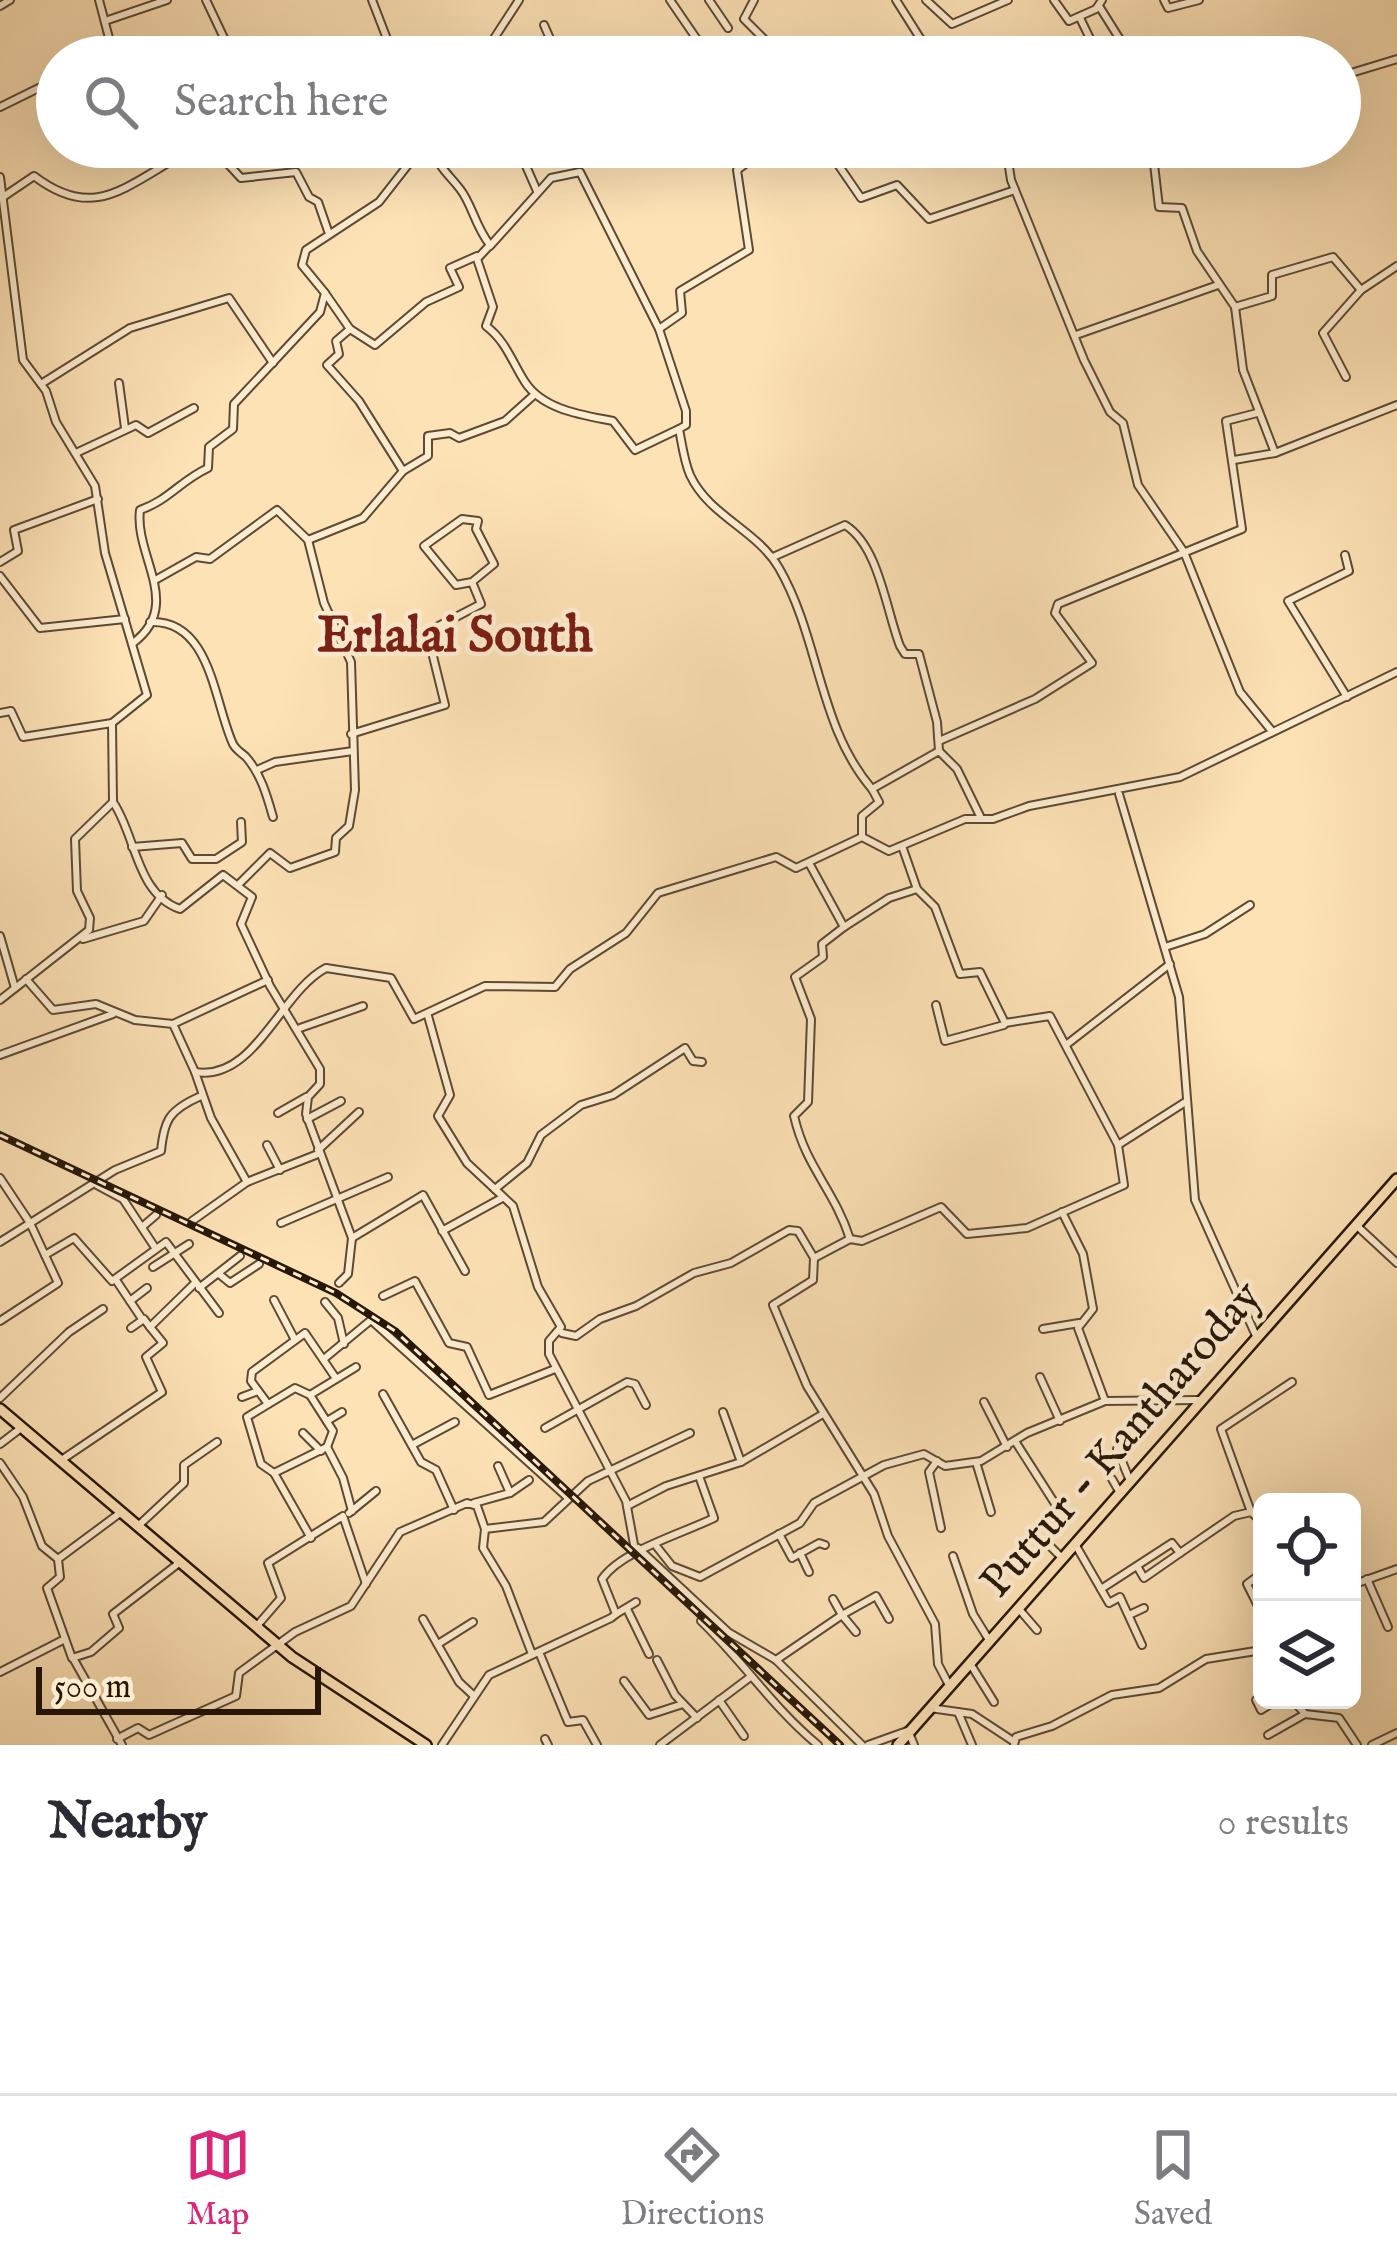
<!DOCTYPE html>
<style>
:root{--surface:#fff;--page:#f2f2f3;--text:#2b2b33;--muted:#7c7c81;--line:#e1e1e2;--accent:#db2777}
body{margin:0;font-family:"IM FELL English",serif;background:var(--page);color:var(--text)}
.controls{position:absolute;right:36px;bottom:36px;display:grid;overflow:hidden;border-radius:18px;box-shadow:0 12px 48px #0002}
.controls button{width:108px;height:108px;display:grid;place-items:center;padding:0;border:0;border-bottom:3px solid var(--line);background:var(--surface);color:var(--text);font:60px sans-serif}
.scale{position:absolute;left:36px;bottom:30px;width:285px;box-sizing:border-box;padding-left:12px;border:6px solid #281707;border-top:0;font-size:33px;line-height:42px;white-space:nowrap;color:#281707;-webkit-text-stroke:9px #feecd0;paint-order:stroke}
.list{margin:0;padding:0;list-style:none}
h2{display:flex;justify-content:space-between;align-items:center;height:156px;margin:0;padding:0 48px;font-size:51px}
h2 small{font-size:39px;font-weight:400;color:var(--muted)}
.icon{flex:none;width:66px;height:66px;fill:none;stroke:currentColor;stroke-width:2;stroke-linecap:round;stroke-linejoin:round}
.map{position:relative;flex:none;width:1397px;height:1745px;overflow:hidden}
.search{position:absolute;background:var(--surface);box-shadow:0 12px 48px #0002;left:36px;right:36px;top:36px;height:132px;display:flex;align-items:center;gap:30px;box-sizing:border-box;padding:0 42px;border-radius:66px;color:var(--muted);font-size:45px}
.sheet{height:348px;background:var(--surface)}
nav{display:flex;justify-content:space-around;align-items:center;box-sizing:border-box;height:168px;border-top:3px solid var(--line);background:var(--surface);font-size:33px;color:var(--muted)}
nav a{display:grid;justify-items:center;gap:6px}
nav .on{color:var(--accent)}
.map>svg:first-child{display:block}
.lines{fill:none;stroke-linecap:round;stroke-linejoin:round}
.minor-casing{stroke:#5d4a33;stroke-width:10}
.major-casing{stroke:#281707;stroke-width:14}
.minor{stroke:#feecd0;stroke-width:6}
.major{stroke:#fde2b6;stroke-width:9}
.rail-casing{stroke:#281707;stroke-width:8}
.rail{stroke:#feecd0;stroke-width:3;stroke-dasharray:9;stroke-linecap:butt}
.labels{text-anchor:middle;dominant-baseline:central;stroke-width:9;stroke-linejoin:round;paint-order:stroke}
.street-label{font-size:45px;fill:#281707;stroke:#feecd0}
.quarter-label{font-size:51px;font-weight:bold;fill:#7a1f14;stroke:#feecd0}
</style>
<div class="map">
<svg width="1397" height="1745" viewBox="0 0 1397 1745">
<rect width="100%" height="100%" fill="#fde2b6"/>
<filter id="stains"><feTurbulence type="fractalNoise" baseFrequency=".00167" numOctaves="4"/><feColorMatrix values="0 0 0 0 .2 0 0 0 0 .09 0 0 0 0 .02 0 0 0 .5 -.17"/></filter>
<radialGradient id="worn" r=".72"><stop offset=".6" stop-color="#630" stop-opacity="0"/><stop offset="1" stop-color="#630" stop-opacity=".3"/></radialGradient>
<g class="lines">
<defs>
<g id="minor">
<polyline points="99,0 114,57"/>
<polyline points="206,0 233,57"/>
<polyline points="372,0 394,57"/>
<polyline points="670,0 709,57"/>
<polyline points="709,0 728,28"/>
<polyline points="754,0 744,19 782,57"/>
<polyline points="896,0 932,57"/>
<polyline points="926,0 952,24 1008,0"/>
<polyline points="1054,0 1069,21 1096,9 1102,0"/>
<polyline points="1164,0 1168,8 1199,0"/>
<polyline points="0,6 10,0"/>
<polyline points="1099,6 1131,57"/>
<polyline points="1080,18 1099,57"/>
<polyline points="105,21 167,0"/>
<polyline points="544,25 558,57"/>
<polyline points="482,57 519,0"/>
<polyline points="1340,68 1351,73 1397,59"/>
<polyline points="0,107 57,79"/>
<path d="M432,147C441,171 447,172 460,189C472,204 475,226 490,245L477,259L493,307L486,326C506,341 512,362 525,382C543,410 583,415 613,421L635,450L679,429"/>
<polyline points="826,147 861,198 897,185 929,219 1015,190"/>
<polyline points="1006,147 1011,180 1084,360 1110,412 1123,423 1138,485 1184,552 1240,692 1271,730"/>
<polyline points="1152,147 1159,207 1182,208 1197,251 1235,307 1243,370 1275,453"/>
<polyline points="753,156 783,147"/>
<polyline points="0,177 23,360 46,391 56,422 95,486 105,553 147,695 112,723 113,802 75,839 77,891 90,918 89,930 0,1000"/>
<polyline points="537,191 526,166 546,147"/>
<path d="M3,197L34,176C93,221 123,188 182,155L196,160L217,152L241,178L296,172L309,197L318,202L328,231"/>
<path d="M490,246L551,178L580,172L659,329L686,411V425L679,429C682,444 684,461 690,475C709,516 757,530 779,568C820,639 818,726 872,789"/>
<polyline points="325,293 350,329 375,345 426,302 459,287 450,268 477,256"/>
<polyline points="1235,307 1272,296 1272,275 1333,257 1361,290"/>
<polyline points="350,329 336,341 339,354 327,365 359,401 403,471"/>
<polyline points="659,329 682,313 680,291 749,250 737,170 751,160 749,147"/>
<polyline points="1076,335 1218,285"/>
<polyline points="1346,377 1323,333 1361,290 1397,266"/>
<polyline points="119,383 125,428"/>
<polyline points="41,384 130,328 229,298 273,363"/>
<polyline points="76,453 136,425 148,433 194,408"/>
<polyline points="1234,460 1275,453 1397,405"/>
<polyline points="308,540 363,518 403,471 428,456 428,436 450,433 459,438 505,421 534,395"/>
<polyline points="1345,555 1349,571 1288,601 1347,697"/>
<path d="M773,557L845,525C879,546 886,610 900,646L905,654H919L937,722L939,751"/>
<polyline points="0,562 18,551 14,530 98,499"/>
<polyline points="0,576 40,628 125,619"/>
<polyline points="157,579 196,557 210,559 277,510 308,540 324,603 351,662 355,790 349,826 336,838 335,852 290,868 270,853 239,884"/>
<path d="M150,622C211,619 214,703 233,744C236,750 242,753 246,757C261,774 267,796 273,817"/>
<path d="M133,643C184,605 134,556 140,510C169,500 180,481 208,468L209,447L233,429L234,404L320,312L325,293L302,265L306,250L379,202L422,147"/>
<polyline points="0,713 11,711 23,737 112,723"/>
<polyline points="351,734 445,705 427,632 481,604 472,582 456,585 424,546 462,519 478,521 476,529 494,564 472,582"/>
<polyline points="939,741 1035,699 1092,663 1055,613 1058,604 1242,529 1226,421 1257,413"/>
<polyline points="257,770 275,762 353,751"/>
<polyline points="1119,794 1179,997 1195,1200 1257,1338"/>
<path d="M113,802C136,835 136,894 180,909L223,875L252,897L241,924L270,986L320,1069V1084L308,1097L306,1114L352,1238L348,1274L339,1283"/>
<polyline points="862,837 862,816 879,802 872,789 939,751 957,769 980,816"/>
<polyline points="902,846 917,889 935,907 960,974 980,972 1005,1023 1050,1016 1118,1145"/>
<polyline points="132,847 182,843 192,859 216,859 242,842 241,822"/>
<path d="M809,863L844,927L822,944L823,957L795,977L811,1019L808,1102L794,1116C806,1168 834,1189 850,1239L814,1258L813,1280L773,1305L807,1386L874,1494L888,1536L935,1624L938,1664L950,1687"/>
<polyline points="844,927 889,898 917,889"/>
<polyline points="0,936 15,988"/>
<polyline points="83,939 144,921 162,895"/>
<polyline points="1165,947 1205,934 1250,905"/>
<path d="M26,979L53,1010L96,1004L135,1020L173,1024L195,1072C255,1082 280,992 326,968L391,978L414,1019L485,986L555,987L570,969L626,933L658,893L776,857L796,868L862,837L889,851L965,819H993L1029,806L1180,777L1397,672"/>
<polyline points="936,1005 945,1041 1004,1025"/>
<polyline points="428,1016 450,1095 438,1116 467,1163 513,1206 538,1287 561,1327 549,1341 549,1354 626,1501 635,1550"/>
<polyline points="173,1024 268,980"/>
<polyline points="300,1028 363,1006"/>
<polyline points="1066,1045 1170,964"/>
<polyline points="0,1055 113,1014"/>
<polyline points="195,1072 211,1118 247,1182"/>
<polyline points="278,1113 306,1097"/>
<polyline points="307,1119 341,1101"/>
<polyline points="267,1145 280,1170"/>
<polyline points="318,1150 359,1112"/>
<polyline points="0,1178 30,1223 58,1283 0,1321"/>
<polyline points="97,1185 123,1199 154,1246"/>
<polyline points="495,1189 527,1163 541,1135 581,1105 613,1095 685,1048 693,1061 702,1062"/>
<polyline points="1062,1212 1083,1254 1093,1309 1078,1328 1105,1401"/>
<polyline points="192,1221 247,1182 318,1154"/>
<polyline points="281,1223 388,1177"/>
<polyline points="1356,1225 1397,1263"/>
<polyline points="142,1227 156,1215"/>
<polyline points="442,1231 502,1198"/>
<polyline points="352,1238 423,1195 465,1271"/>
<polyline points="850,1239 862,1241 941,1207 967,1234 1027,1228 1124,1185 1118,1145 1187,1101"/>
<path d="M0,1242L115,1170L161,1151C164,1120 169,1110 201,1096"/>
<polyline points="45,1255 74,1238 112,1281 166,1242 219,1313"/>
<polyline points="153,1267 189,1244"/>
<polyline points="219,1274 230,1283 259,1264"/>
<polyline points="116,1280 142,1319"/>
<polyline points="199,1288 240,1256"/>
<polyline points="383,1296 415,1281 449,1343 467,1347 489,1395 555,1369"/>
<polyline points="274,1300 295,1340"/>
<polyline points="130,1301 147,1288"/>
<polyline points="325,1302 338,1318 344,1344"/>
<polyline points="131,1328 144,1319 150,1327 195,1283"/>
<polyline points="1043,1329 1079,1323"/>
<polyline points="562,1333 576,1336 600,1319 636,1306 694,1273 731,1263 789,1230 798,1231 814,1258"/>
<polyline points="325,1358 371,1320 567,1497"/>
<polyline points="1040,1377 1060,1421"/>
<polyline points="383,1394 421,1462 436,1470 454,1510"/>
<polyline points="242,1397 258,1391"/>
<polyline points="0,1398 69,1332 103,1309"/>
<polyline points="984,1402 1007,1447"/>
<polyline points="268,1404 251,1381 252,1372 305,1333 335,1377"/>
<polyline points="723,1412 741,1462"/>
<polyline points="327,1421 342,1412"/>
<polyline points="545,1428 627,1382 635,1384 646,1405"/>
<polyline points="303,1433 321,1451"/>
<polyline points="1015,1441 1059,1510"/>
<polyline points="0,1444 21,1428"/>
<polyline points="412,1445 455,1422"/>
<polyline points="327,1447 343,1478 352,1511"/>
<polyline points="1117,1449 1130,1481"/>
<polyline points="60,1461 162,1392 146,1357 163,1343 150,1327"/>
<polyline points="937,1461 929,1472 941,1528"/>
<polyline points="976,1462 991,1512"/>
<polyline points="0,1463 23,1497 42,1546 58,1559"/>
<polyline points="498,1466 510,1493"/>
<polyline points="274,1473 327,1447 333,1431 310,1395"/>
<polyline points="1112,1479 1120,1493"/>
<polyline points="474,1503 510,1493 529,1480"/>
<polyline points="627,1506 666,1486 741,1462 823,1414"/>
<polyline points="1251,1512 1221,1429 1292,1382"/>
<polyline points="120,1513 58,1559 60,1577 47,1588 72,1658 91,1652 119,1628 113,1614 179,1563"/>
<polyline points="349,1513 376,1491"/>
<polyline points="137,1527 184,1483 184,1465 217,1442"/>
<polyline points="485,1529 544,1522 588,1481 690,1433"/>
<polyline points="779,1534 792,1558 819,1543 825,1545"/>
<polyline points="311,1538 274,1473 261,1464 247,1417 295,1388 310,1395 356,1367"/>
<polyline points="1048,1544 1062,1558"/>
<polyline points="1075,1544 1109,1603 1120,1597 1142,1645"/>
<polyline points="657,1547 672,1566 700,1577 800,1523 814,1503 884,1465 924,1454 945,1466 981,1461 1027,1433 1105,1401 1199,1400"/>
<polyline points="638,1548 728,1632 776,1660 862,1745"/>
<polyline points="800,1553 809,1572"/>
<polyline points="1180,1553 1234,1516 1251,1512 1262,1522"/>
<polyline points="953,1556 973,1614 989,1640"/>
<polyline points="1262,1573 1247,1584 1262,1614"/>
<polyline points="1367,1579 1388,1627"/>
<polyline points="1352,1585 1397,1569"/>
<polyline points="1101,1589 1172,1543 1180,1553 1144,1578 1137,1566"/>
<polyline points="833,1599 842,1615 876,1596 889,1619"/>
<polyline points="1018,1608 1037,1630"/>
<polyline points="627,1609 649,1654"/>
<polyline points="616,1614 636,1602"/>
<polyline points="1129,1615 1144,1608"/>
<polyline points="423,1619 459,1682 474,1696"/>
<path d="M701,1621C742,1660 773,1708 818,1745"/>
<polyline points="256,1627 281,1598 268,1563 343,1516 366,1584"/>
<polyline points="438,1644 473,1622"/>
<polyline points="539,1652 568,1722 583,1720 597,1745"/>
<polyline points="73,1658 122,1745"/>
<polyline points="657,1660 675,1695 697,1718"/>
<polyline points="776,1660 842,1615 856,1632"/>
<polyline points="971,1665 994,1702"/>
<polyline points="0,1672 65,1639"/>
<polyline points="624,1681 649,1715 683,1704"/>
<polyline points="719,1700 744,1736"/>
<polyline points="1256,1700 1261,1710 1277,1700"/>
<polyline points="930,1708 972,1714 1013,1741"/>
<polyline points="958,1712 972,1745"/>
<polyline points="1305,1714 1339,1718 1357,1745"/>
<polyline points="909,1733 914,1745"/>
<polyline points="1268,1735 1305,1714 1293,1700"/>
<polyline points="117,1739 138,1728 149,1735 236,1696 239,1673 295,1632 351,1606 400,1532 467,1503 477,1506 485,1529 483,1548 506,1586 532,1654"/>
<polyline points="545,1739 548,1745"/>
<path d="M442,1745L489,1675L611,1618L616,1614L602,1579C621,1551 681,1534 714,1518L699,1476"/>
<polyline points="660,1745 749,1678"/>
<polyline points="868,1745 910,1730"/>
<polyline points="1014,1745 1016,1737 1052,1726 1112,1695 1159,1688 1206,1659 1262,1650"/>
<polyline points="1372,1745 1397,1733"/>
</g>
<g id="major">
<polyline points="0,1409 292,1657 426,1745"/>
<polyline points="898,1745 1397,1179"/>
</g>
</defs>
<!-- minor casing -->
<use href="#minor" class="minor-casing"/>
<!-- major casing -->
<use href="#major" class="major-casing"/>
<!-- minor -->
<use href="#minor" class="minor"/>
<!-- major -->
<use href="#major" class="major"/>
<defs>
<polyline id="rail" points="0,1135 336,1293 395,1331 840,1745"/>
</defs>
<!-- rail casing -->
<use href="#rail" class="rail-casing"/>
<!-- rail -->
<use href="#rail" class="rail"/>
</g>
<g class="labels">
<!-- street labels -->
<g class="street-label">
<text transform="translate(1122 1440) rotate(-49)">Puttur - Kantharoday</text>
</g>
<!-- quarter labels -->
<g class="quarter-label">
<text x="455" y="637">Erlalai South</text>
</g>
</g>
<rect width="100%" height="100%" filter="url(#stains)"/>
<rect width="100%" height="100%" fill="url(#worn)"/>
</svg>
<div class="controls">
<button><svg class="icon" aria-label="locate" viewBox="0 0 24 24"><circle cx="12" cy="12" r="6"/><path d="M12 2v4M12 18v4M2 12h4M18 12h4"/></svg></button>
<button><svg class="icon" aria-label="layers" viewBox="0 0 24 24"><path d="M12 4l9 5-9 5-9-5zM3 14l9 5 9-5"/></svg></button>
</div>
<div class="scale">500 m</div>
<div class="search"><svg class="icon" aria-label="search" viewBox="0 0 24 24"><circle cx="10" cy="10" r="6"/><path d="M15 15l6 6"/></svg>Search here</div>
</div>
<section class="sheet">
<h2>Nearby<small>0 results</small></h2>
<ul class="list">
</ul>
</section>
<nav>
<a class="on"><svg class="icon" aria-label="map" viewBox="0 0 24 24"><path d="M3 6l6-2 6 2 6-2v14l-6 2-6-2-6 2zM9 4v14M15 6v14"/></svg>Map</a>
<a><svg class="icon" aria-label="directions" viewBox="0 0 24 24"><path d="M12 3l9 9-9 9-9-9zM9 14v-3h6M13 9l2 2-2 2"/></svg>Directions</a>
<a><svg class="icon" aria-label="saved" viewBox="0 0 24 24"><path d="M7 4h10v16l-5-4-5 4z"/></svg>Saved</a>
</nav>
